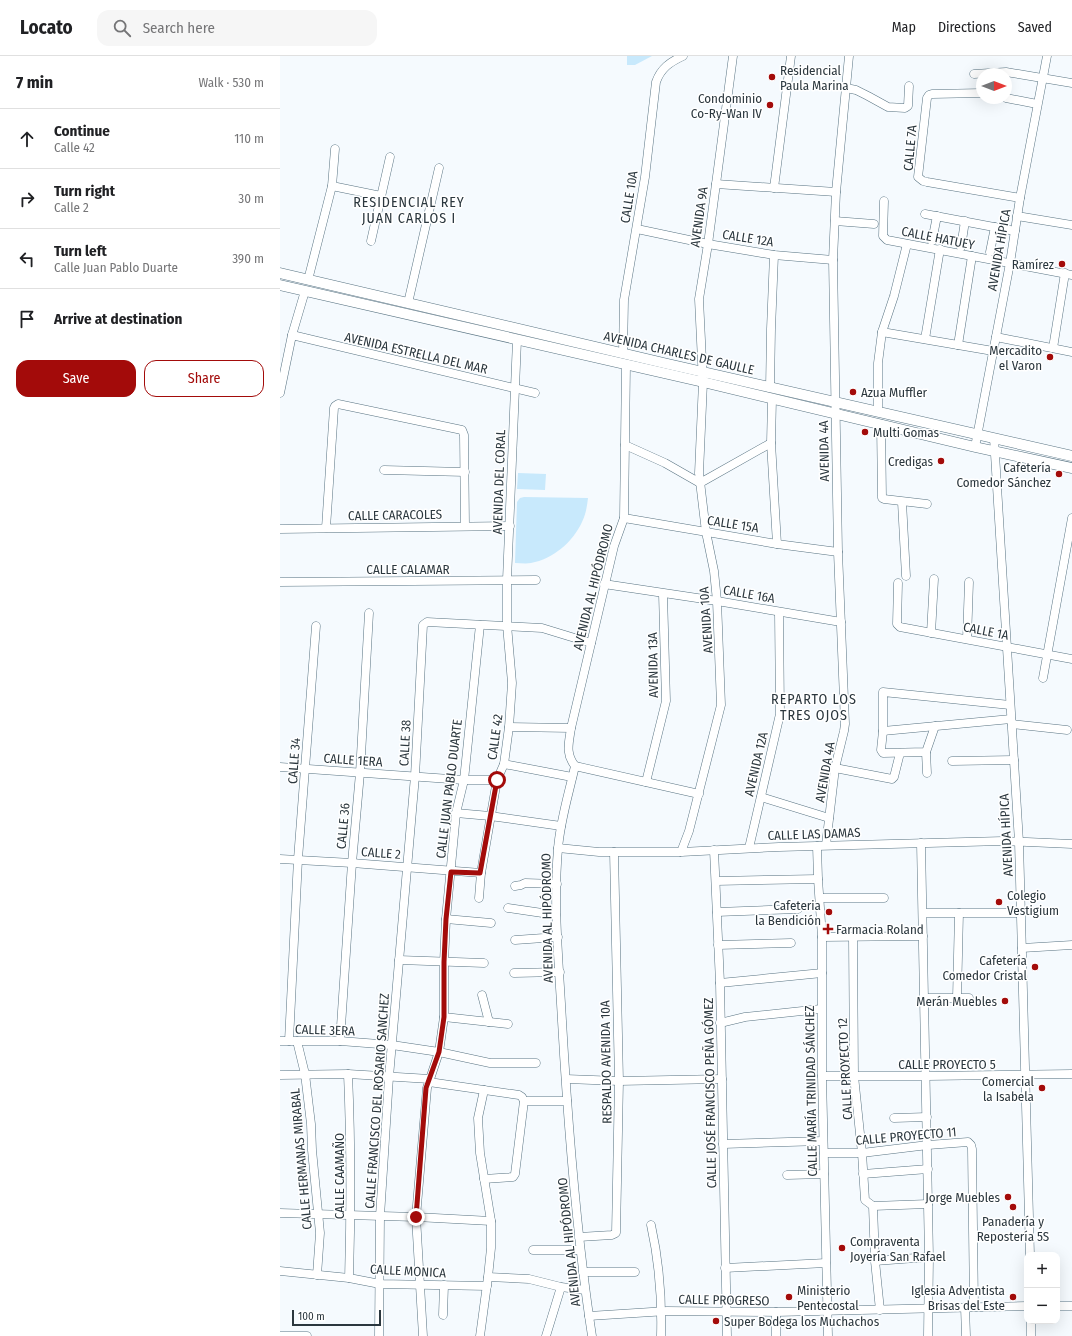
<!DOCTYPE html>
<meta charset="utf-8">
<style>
:root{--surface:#fff;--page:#f6f6f6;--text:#202124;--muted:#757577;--line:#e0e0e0;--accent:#a30b0a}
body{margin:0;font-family:"Fira Sans Condensed",sans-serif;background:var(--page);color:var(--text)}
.controls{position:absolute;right:12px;bottom:12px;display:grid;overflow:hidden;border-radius:8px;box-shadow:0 4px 16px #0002}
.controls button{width:36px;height:36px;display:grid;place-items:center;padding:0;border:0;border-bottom:1px solid var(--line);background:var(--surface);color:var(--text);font:20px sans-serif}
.compass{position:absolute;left:696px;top:12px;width:36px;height:36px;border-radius:50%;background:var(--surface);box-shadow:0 4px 16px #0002;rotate:90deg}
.scale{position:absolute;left:12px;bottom:10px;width:89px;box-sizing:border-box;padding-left:4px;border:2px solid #2b373e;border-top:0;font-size:11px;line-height:14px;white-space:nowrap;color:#2b373e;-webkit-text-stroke:3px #fff;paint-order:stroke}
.stop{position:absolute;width:12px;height:12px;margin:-9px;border:3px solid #a30b0a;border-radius:50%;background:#fff}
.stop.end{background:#a30b0a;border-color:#fff;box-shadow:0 1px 4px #0008}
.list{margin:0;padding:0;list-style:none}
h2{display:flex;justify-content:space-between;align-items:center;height:52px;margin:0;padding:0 16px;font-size:17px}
h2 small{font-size:13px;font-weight:400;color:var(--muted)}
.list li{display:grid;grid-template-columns:26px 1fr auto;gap:12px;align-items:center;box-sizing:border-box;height:60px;padding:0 16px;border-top:1px solid var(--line)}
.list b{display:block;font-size:15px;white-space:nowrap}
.list p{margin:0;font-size:13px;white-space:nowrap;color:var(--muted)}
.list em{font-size:13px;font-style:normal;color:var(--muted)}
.actions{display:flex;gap:8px;padding:12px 16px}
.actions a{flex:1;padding:9px 0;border:1px solid var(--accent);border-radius:12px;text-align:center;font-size:14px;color:var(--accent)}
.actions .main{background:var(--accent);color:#fff}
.icon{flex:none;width:22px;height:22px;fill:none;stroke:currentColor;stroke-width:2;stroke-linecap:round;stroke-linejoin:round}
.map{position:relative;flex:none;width:792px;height:1280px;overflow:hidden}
header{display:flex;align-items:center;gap:24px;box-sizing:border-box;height:56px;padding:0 20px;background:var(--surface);border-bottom:1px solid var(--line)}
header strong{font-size:19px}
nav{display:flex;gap:22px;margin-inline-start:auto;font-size:14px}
.search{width:280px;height:36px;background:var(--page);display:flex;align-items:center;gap:10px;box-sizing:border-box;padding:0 14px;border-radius:12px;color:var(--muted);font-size:15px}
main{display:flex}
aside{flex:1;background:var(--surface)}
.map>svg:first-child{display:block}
.green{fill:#c8e9fc}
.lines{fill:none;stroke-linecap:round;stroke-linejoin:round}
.minor-casing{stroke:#587382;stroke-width:9}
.major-casing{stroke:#587382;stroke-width:11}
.minor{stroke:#fff;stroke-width:8}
.major{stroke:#fff;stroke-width:10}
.route{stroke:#a30b0a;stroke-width:5}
.poi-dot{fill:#a30b0a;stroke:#fff;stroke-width:1.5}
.labels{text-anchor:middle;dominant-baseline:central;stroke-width:3;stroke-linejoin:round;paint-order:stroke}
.poi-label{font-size:13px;fill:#2b373e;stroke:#fff;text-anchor:end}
.street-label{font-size:13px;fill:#2b373e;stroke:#fff}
.neighbourhood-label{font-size:14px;letter-spacing:1px;fill:#2b373e;stroke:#fff}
</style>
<header>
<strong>Locato</strong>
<div class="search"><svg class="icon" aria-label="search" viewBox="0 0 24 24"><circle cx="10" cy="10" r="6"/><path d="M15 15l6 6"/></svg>Search here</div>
<nav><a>Map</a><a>Directions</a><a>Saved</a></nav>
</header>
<main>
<aside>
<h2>7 min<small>Walk · 530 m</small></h2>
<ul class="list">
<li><svg class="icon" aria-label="ahead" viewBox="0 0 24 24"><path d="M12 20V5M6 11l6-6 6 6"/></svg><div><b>Continue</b><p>Calle 42</p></div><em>110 m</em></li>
<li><svg class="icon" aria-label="right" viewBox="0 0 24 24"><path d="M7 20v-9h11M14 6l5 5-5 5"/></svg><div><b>Turn right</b><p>Calle 2</p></div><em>30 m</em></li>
<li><svg class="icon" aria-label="left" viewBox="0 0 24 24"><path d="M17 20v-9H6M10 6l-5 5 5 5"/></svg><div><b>Turn left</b><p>Calle Juan Pablo Duarte</p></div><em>390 m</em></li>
<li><svg class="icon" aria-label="arrive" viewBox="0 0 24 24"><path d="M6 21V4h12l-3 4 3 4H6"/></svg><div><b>Arrive at destination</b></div></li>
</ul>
<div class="actions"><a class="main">Save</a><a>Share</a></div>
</aside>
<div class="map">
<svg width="792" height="1280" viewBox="0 0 792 1280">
<rect width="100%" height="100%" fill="#f5fafe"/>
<!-- green -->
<g class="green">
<polygon points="347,0 372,0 355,9 347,9"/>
<polygon points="238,417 266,418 265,434 237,433"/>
<path d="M244,441L308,442C307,450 306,458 302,466C293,486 273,503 251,507C246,508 240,507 235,507L237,446L240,442Z"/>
</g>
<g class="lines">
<defs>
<g id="minor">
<polyline points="694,18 726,16 792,27"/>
<polyline points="566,32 576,34 588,40 608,51 625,52 628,50 629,30"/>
<polyline points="702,37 652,38 649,39 647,42 638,121 643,125 647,126 740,142"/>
<polyline points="726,42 757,48"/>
<polyline points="436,128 556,136"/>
<polyline points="52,130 101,140"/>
<polyline points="494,132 511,0"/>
<polyline points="604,145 603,180 607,184 792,219"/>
<polyline points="645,158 735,175"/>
<polyline points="737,160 792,169"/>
<polyline points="555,165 594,168"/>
<polyline points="357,173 428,188 494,199 553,204"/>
<polyline points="91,185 110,101"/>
<polyline points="652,185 657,160"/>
<polyline points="681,191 685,165"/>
<polyline points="710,196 715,171"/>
<polyline points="28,224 52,130 55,93"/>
<polyline points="128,247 159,112"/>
<polyline points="602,276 713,295"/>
<polyline points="12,279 255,337"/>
<polyline points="716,281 792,296"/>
<polyline points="645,283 660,193"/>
<polyline points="678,289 692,200"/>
<polyline points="773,292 785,217"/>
<path d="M343,298L344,244L365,121L376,26C381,12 390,6 403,0"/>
<polyline points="490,332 491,273 494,199"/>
<polyline points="0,337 12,279 25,235"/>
<polyline points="492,343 491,387 497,488"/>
<polyline points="598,355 598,307 602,276 614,240 627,188"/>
<polyline points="601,368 602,442 604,443 647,448"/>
<polyline points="714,382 739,786 750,1199"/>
<polyline points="345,389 385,407 420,427 491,387"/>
<polyline points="695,391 730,207 740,142 767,0"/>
<polyline points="104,414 185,416"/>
<polyline points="622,446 626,520"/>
<polyline points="344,462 497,488 558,496"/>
<polyline points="46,472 54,352 55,350 58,348 182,374 184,379 185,470"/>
<polyline points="0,473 230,470"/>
<polyline points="0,526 256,524"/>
<polyline points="618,527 617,568 620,571 792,603"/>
<polyline points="324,528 437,545 561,566"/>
<polyline points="651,577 654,523"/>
<polyline points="687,583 689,526"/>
<polyline points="763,622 792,462"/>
<polyline points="732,668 787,674"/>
<polyline points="655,670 646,696 603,697 601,694 603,675 603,636 730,649"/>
<polyline points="229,671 291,672"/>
<polyline points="603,675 731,663"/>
<polyline points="646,696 647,717"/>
<polyline points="672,705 734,704"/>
<polyline points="224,708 292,721"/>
<polyline points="295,710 419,738"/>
<polyline points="0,711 184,724 217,724"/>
<polyline points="555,712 612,723 614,721 620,697"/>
<polyline points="366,726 386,645 383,538"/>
<polyline points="481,741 549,762"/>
<polyline points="176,757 210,760 281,770"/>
<polyline points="641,787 649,1201 648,1280"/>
<polyline points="546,789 555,712 564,675 565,668 558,496 553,204 556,136 569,0"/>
<polyline points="537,790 538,823 542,881 542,1020 548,1280"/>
<polyline points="278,792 319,796 401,796 499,791 723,785 792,788"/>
<polyline points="469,792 500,658 499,556"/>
<polyline points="434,794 440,927 447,1280"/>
<polyline points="401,796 409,775 441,649 437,545 434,515 426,476 419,417 423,326 419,243 428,188 453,0"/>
<polyline points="0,803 72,807 201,817"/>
<polyline points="436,825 538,823"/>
<polyline points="235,830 241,829 245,827 277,828"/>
<polyline points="199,842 201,817 217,724 224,708 229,671 232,627 227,569 227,524 237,284"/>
<polyline points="540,842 604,842"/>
<polyline points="228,852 276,859"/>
<polyline points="437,856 518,853"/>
<polyline points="643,857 741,857"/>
<polyline points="166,863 211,867"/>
<polyline points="542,881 643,880"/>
<polyline points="573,881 574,1020 582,1097 585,1144 593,1150 648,1148"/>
<polyline points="235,884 278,881"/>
<polyline points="438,889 511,887"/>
<polyline points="742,892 792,889"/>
<polyline points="119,904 204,907"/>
<polyline points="234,917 280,916"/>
<polyline points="440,927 542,917"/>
<polyline points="202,939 209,966"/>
<polyline points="645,942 689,942"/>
<polyline points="677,942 679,857"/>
<polyline points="164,961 228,968"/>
<polyline points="440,967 465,961 541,953"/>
<polyline points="0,985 60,985 112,989 159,996 210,1007 256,1007"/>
<polyline points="9,985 18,803 36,570"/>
<polyline points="17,985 25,1018 31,1068 32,1094 40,1177 37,1219"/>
<polyline points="60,985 72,807 80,717 89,557"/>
<path d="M68,1018C71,1086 71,1154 69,1222"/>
<polyline points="0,1019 68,1018 150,1023"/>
<polyline points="542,1020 647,1020 792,1018"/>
<polyline points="286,1023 339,1025 442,1023"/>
<polyline points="149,1026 239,1039 242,1041 244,1045 235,1118 233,1121 204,1123"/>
<polyline points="244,1045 287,1045"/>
<polyline points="614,1062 647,1061"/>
<polyline points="443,1088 543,1085"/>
<polyline points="544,1097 582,1097 648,1089 688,1086 691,1089 692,1093 694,1251"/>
<polyline points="583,1118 648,1113"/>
<polyline points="507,1119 544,1118"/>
<polyline points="593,1150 595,1205 600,1254"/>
<polyline points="0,1157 136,1161 211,1165"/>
<path d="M371,1169C379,1205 382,1243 381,1280"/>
<polyline points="299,1181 332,1179 336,1177 339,1025 334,796"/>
<polyline points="253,1194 300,1194"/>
<polyline points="595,1205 649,1201"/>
<polyline points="445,1212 546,1207"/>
<polyline points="0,1215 69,1222 100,1228 207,1230"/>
<polyline points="303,1216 355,1216"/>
<polyline points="208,1221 249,1223 281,1231 305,1234"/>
<polyline points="777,1250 792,1250"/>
<polyline points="685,1251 686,1280"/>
<polyline points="496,1256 496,1280"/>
<polyline points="163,1259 164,1229"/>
<polyline points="309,1260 387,1255 496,1256 747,1250"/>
<polyline points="751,1265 751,1280"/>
<polyline points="0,1280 27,1280"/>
<polyline points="99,1280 100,1160 109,1021 135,720 143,569 147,566 262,572 311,587"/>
<polyline points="143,1280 136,1161 147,1032 159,996 164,961 164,906 166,863 176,757 184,724 200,569"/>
<polyline points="200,1280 208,1221 211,1192 211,1165 200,1097 198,1062 204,1034"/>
<polyline points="266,1280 281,1231"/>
<path d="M312,1280C296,1176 288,1070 282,965C279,908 273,850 278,793C280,765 289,737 295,710C285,697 289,687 291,672L334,490L344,462L346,309"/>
</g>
<g id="major">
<polyline points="0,217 388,308 792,400"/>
<polyline points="0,229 423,326 695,391 792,412"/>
</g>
</defs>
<!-- minor casing -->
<use href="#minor" class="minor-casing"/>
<!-- major casing -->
<use href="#major" class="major-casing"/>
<!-- minor -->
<use href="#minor" class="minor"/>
<!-- major -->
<use href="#major" class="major"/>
</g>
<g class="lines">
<!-- route -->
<polyline class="route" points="136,1161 146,1032 159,996 164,961 164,906 166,863 171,816 200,817 217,724"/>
</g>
<!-- markers -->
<g class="poi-dot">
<circle cx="492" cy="21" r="4"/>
<circle cx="490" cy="49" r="4"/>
<circle cx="782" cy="208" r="4"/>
<circle cx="770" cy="301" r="4"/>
<circle cx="573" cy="336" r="4"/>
<circle cx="585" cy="376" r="4"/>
<circle cx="661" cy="405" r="4"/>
<circle cx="779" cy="418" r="4"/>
<circle cx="719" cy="846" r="4"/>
<circle cx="549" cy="856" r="4"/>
<path d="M546 867h4v4h4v4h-4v4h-4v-4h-4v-4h4z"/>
<circle cx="755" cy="911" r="4"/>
<circle cx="725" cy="945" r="4"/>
<circle cx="762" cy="1032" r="4"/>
<circle cx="728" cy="1141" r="4"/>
<circle cx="733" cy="1151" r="4"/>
<circle cx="562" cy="1192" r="4"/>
<circle cx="509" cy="1241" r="4"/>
<circle cx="733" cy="1241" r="4"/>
<circle cx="436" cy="1265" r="4"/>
</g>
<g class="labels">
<!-- poi labels -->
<g class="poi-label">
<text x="500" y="14" text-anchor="start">Residencial<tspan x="500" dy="15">Paula Marina</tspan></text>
<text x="482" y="42">Condominio<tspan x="482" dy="15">Co-Ry-Wan IV</tspan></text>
<text x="774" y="208">Ramírez</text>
<text x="762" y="294">Mercadito<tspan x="762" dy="15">el Varon</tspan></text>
<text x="581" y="336" text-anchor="start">Azua Muffler</text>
<text x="593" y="376" text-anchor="start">Multi Gomas</text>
<text x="653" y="405">Credigas</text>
<text x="771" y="411">Cafetería<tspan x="771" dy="15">Comedor Sánchez</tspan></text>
<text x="727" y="839" text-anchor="start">Colegio<tspan x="727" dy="15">Vestigium</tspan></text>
<text x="541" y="849">Cafeteria<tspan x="541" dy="15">la Bendición</tspan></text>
<text x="556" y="873" text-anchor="start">Farmacia Roland</text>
<text x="747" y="904">Cafetería<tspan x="747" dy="15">Comedor Cristal</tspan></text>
<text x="717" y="945">Merán Muebles</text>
<text x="754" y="1025">Comercial<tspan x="754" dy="15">la Isabela</tspan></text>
<text x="720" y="1141">Jorge Muebles</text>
<text x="733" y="1165" text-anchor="middle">Panadería y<tspan x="733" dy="15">Repostería 5S</tspan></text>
<text x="570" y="1185" text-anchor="start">Compraventa<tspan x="570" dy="15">Joyería San Rafael</tspan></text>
<text x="517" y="1234" text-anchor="start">Ministerio<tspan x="517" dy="15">Pentecostal</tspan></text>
<text x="725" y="1234">Iglesia Adventista<tspan x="725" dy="15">Brisas del Este</tspan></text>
<text x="444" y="1265" text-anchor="start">Super Bodega los Muchachos</text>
</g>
<!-- street labels -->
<g class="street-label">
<text transform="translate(630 92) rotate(-85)">CALLE 7A</text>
<text transform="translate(349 141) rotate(-81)">CALLE 10A</text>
<text transform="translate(419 161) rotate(-82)">AVENIDA 9A</text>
<text transform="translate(468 182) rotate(9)">CALLE 12A</text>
<text transform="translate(658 182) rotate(11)">CALLE HATUEY</text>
<text transform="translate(719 194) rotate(-80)">AVENIDA HÍPICA</text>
<text transform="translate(136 297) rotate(13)">AVENIDA ESTRELLA DEL MAR</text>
<text transform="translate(399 297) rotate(13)">AVENIDA CHARLES DE GAULLE</text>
<text transform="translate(544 395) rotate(-91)">AVENIDA 4A</text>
<text transform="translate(219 426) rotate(-88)">AVENIDA DEL CORAL</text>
<text transform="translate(115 459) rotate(-1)">CALLE CARACOLES</text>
<text transform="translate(453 468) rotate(9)">CALLE 15A</text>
<text x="128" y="513">CALLE CALAMAR</text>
<text transform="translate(313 531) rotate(-76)">AVENIDA AL HIPÓDROMO</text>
<text transform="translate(469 538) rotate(10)">CALLE 16A</text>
<text transform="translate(426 564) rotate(-94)">AVENIDA 10A</text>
<text transform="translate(706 575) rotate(11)">CALLE 1A</text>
<text transform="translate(373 609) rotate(-91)">AVENIDA 13A</text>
<text transform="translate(215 681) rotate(-82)">CALLE 42</text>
<text transform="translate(125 687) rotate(-87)">CALLE 38</text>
<text transform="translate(73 704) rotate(4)">CALLE 1ERA</text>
<text transform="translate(14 705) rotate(-86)">CALLE 34</text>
<text transform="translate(476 708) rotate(-77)">AVENIDA 12A</text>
<text transform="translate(545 716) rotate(-80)">AVENIDA 4A</text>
<text transform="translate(169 733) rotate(-83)">CALLE JUAN PABLO DUARTE</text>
<text transform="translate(63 770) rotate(-85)">CALLE 36</text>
<text transform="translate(534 778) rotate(-2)">CALLE LAS DAMAS</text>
<text transform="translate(726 779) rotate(-93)">AVENIDA HÍPICA</text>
<text transform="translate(101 797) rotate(4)">CALLE 2</text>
<text transform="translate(267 862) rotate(-91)">AVENIDA AL HIPÓDROMO</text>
<text transform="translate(45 974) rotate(2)">CALLE 3ERA</text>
<text transform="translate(326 1006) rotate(-91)">RESPALDO AVENIDA 10A</text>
<text x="667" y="1008">CALLE PROYECTO 5</text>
<text transform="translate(565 1013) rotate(-93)">CALLE PROYECTO 12</text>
<text transform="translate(531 1035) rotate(-91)">CALLE MARÍA TRINIDAD SÁNCHEZ</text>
<text transform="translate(430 1037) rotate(-91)">CALLE JOSÉ FRANCISCO PEÑA GÓMEZ</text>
<text transform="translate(97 1045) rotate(-86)">CALLE FRANCISCO DEL ROSARIO SANCHEZ</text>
<text transform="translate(626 1080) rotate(-5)">CALLE PROYECTO 11</text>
<text transform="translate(21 1103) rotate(-95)">CALLE HERMANAS MIRABAL</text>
<text transform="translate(59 1120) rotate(-90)">CALLE CAAMAÑO</text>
<text transform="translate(289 1186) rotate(-96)">AVENIDA AL HIPÓDROMO</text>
<text transform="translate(128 1215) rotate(3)">CALLE MONICA</text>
<text transform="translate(444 1244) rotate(1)">CALLE PROGRESO</text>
</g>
<!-- neighbourhood labels -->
<g class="neighbourhood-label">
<text x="129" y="146">RESIDENCIAL REY<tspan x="129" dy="16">JUAN CARLOS I</tspan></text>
<text x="534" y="643">REPARTO LOS<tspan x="534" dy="16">TRES OJOS</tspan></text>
</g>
</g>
</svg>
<div class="controls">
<button>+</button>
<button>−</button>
</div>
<svg class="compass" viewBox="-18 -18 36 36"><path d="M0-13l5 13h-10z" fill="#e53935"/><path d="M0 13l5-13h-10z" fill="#757577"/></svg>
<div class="scale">100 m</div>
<div class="stop" style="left:217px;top:724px"></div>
<div class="stop end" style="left:136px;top:1161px"></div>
</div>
</main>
